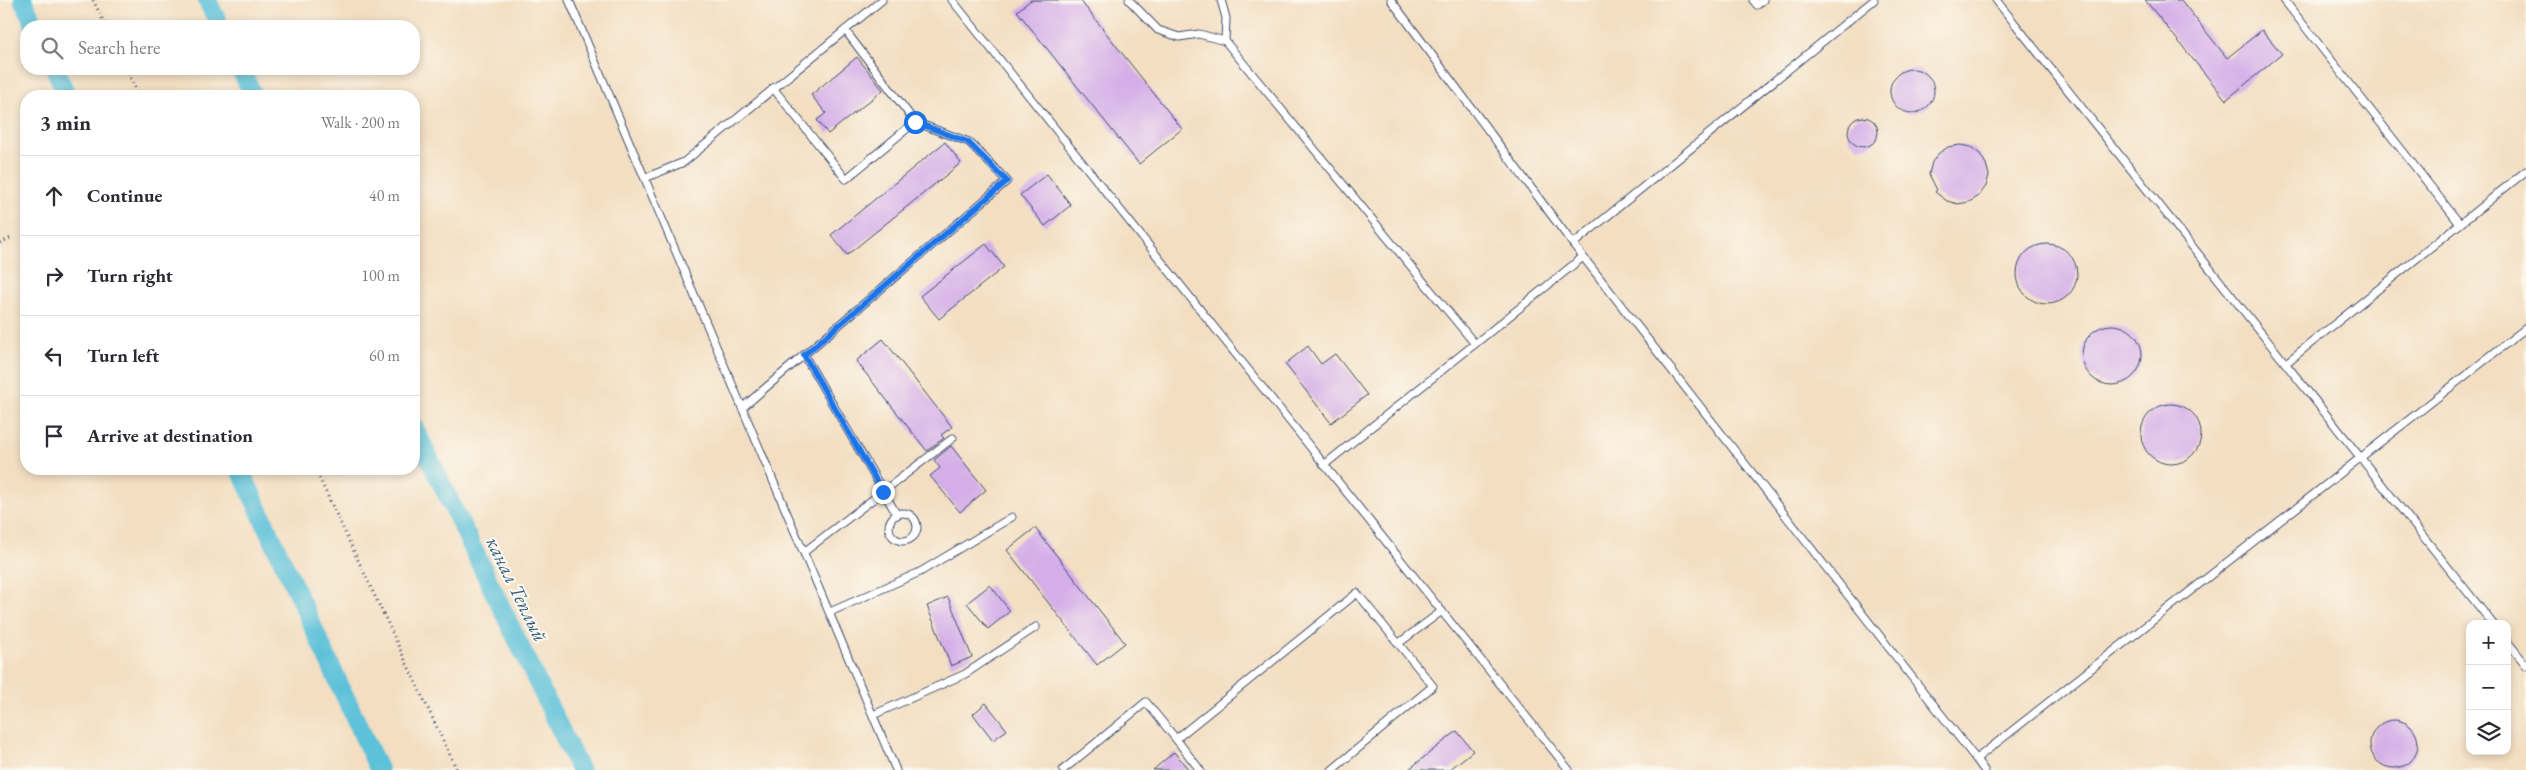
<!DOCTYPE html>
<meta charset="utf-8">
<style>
:root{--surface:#fff;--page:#f7f7f7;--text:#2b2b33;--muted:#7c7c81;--line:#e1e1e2}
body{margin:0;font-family:"EB Garamond",serif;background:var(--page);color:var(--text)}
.controls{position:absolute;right:15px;bottom:15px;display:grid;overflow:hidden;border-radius:10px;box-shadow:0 2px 8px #0003}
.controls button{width:45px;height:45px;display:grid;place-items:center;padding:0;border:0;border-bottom:1px solid var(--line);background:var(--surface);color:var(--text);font:25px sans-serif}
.stop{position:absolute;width:15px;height:15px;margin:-11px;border:4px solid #1a73e8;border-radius:50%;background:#fff}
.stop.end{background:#1a73e8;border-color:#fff;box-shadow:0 1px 5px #0008}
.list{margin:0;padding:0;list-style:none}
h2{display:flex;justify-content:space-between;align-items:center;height:65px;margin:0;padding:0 20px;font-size:21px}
h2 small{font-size:16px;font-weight:400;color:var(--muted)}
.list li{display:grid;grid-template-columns:32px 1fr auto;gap:15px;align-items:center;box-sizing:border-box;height:80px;padding:0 20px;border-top:1px solid var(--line)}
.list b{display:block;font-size:19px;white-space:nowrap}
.list em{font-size:16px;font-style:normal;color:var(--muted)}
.icon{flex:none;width:28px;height:28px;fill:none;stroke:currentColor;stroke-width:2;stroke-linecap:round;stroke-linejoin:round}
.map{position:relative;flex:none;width:2526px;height:770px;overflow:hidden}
.search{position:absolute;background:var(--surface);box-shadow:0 2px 8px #0003;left:20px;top:20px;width:400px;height:55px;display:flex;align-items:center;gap:12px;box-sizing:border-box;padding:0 18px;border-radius:20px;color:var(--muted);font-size:19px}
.panel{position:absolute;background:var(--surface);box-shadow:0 2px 8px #0003;left:20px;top:90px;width:400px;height:385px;border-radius:20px}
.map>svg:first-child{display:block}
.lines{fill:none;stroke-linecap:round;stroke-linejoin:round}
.canal{stroke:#5bc1d9;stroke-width:19}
.building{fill:#d4aee8}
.service-casing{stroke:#3b496d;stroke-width:9}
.path{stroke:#3b496d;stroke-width:3;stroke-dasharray:1 4;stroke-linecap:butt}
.service{stroke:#fff;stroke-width:7}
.route{stroke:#1a73e8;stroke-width:6}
.labels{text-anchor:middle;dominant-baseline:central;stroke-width:4.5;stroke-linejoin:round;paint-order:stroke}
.water-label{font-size:20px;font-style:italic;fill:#2e5b83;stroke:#fbf7ec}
</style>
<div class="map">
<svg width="2526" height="770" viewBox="0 0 2526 770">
<rect width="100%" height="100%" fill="#fbf7ec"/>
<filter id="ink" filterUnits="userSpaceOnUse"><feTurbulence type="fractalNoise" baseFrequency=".02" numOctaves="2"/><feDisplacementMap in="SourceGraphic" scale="10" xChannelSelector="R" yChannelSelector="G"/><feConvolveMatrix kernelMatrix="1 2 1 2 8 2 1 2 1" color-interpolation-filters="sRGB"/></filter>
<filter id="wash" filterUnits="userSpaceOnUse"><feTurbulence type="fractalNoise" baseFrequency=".0096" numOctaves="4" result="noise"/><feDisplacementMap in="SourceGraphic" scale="20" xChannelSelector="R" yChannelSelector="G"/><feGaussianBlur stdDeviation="1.12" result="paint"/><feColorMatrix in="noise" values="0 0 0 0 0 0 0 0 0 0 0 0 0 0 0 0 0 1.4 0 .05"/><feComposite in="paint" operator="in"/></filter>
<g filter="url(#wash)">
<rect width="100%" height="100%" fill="#f3dec1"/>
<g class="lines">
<!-- canal -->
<g class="canal">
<polyline points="23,0 35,26"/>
<polyline points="207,0 220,26"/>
<polyline points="55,69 67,96"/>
<polyline points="240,69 254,96"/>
<polyline points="414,427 580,770"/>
<polyline points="240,469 379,770"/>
</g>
</g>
<g id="blocks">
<!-- building -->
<g class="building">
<polygon points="1031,0 1080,0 1182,129 1139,164 1017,11"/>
<polygon points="2145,0 2181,0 2227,58 2262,30 2282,54 2226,100"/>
<polygon points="857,57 883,90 828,134 817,120 826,113 811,95"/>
<circle cx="1912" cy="91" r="22"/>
<circle cx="1863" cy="132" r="15"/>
<polygon points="945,142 961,163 847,255 831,235"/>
<polygon points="1960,145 1971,147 1980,154 1986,164 1989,175 1986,186 1979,196 1969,202 1958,204 1947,201 1935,192 1937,190 1929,174 1932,162 1939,153 1948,147"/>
<polygon points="1047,174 1071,205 1045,226 1020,195"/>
<polygon points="986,244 1004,267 939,319 920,296"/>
<circle cx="2047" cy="274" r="30"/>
<circle cx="2112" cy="355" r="30"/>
<polygon points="883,339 952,427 941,435 944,438 927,451 856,361"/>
<polygon points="1308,346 1321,364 1335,354 1367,395 1331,423 1285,364"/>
<circle cx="2171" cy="434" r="30"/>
<polygon points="951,446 986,490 960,512 930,476 940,468 934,460"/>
<polygon points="1035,528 1125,643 1097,665 1007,550"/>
<polygon points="990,585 1010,611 988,629 967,603"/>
<polygon points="948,597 972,657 951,666 927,606"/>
<polygon points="986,703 1007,730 993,740 973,714"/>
<circle cx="2394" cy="744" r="24"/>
<polygon points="1457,731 1473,751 1449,770 1408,770"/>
<polygon points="1174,752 1189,770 1153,770"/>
</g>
</g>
</g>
<g filter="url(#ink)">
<use href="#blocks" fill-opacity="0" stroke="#3b496d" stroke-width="1"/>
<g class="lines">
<defs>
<g id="service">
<polyline points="569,0 896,770"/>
<polyline points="952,0 1569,770"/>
<polyline points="1129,0 1158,30 1179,37 1199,34 1225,41 1475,344"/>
<polyline points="1221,0 1226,18 1225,41"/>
<polyline points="1391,0 1573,244"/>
<polyline points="1753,0 1757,5 1763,0"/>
<polyline points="1874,0 1573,244 1976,759"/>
<polyline points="1996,0 2493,624"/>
<polyline points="2284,0 2460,224"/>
<polyline points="773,88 846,179 915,122"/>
<polyline points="645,178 684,162 882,0"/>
<polyline points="804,355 897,515"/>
<polyline points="2286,363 2526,171"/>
<polyline points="742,408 1007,181 969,142 915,122 845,30"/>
<polyline points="1324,465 1583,257"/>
<circle cx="903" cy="527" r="14"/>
<polyline points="804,552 953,438"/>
<polyline points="830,612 920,572 1012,517"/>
<polyline points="2507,641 2526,665"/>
<polyline points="1399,643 1442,611"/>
<polyline points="873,715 965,674 1036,627"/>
<polyline points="1063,770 1146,702 1176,739"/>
<polyline points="1200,770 1176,739 1357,593 1433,686 1332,770"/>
<polyline points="1984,770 1976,759 2526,328"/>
</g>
</defs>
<!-- service casing -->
<use href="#service" class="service-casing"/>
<!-- path -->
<g class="path">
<polyline points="93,0 106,26"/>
<polyline points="126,69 139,96"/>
<polyline points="0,243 10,238"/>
<polyline points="315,469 457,770"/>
</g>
<!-- service -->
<use href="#service" class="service"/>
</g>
</g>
<g class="lines" filter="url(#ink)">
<!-- route -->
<polyline class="route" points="883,492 804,355 1007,181 968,142 915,122"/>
</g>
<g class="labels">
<!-- water labels -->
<g class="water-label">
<text transform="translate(517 589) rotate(64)">канал Теплый</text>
</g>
</g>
</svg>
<div class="controls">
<button>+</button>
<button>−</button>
<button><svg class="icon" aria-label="layers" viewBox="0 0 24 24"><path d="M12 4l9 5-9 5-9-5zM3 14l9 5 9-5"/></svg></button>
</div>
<div class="stop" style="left:915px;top:122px"></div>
<div class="stop end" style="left:883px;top:492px"></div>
<div class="search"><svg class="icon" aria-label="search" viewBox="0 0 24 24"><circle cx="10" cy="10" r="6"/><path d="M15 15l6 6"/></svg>Search here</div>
<section class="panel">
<h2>3 min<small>Walk · 200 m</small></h2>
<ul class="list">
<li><svg class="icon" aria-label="ahead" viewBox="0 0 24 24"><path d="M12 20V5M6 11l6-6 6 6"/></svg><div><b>Continue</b></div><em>40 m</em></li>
<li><svg class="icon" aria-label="right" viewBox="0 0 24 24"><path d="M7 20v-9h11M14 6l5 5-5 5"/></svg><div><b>Turn right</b></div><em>100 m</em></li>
<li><svg class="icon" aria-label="left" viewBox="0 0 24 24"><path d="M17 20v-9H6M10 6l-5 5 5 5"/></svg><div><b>Turn left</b></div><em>60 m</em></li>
<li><svg class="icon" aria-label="arrive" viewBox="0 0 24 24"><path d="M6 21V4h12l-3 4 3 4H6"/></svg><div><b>Arrive at destination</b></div></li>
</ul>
</section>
</div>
